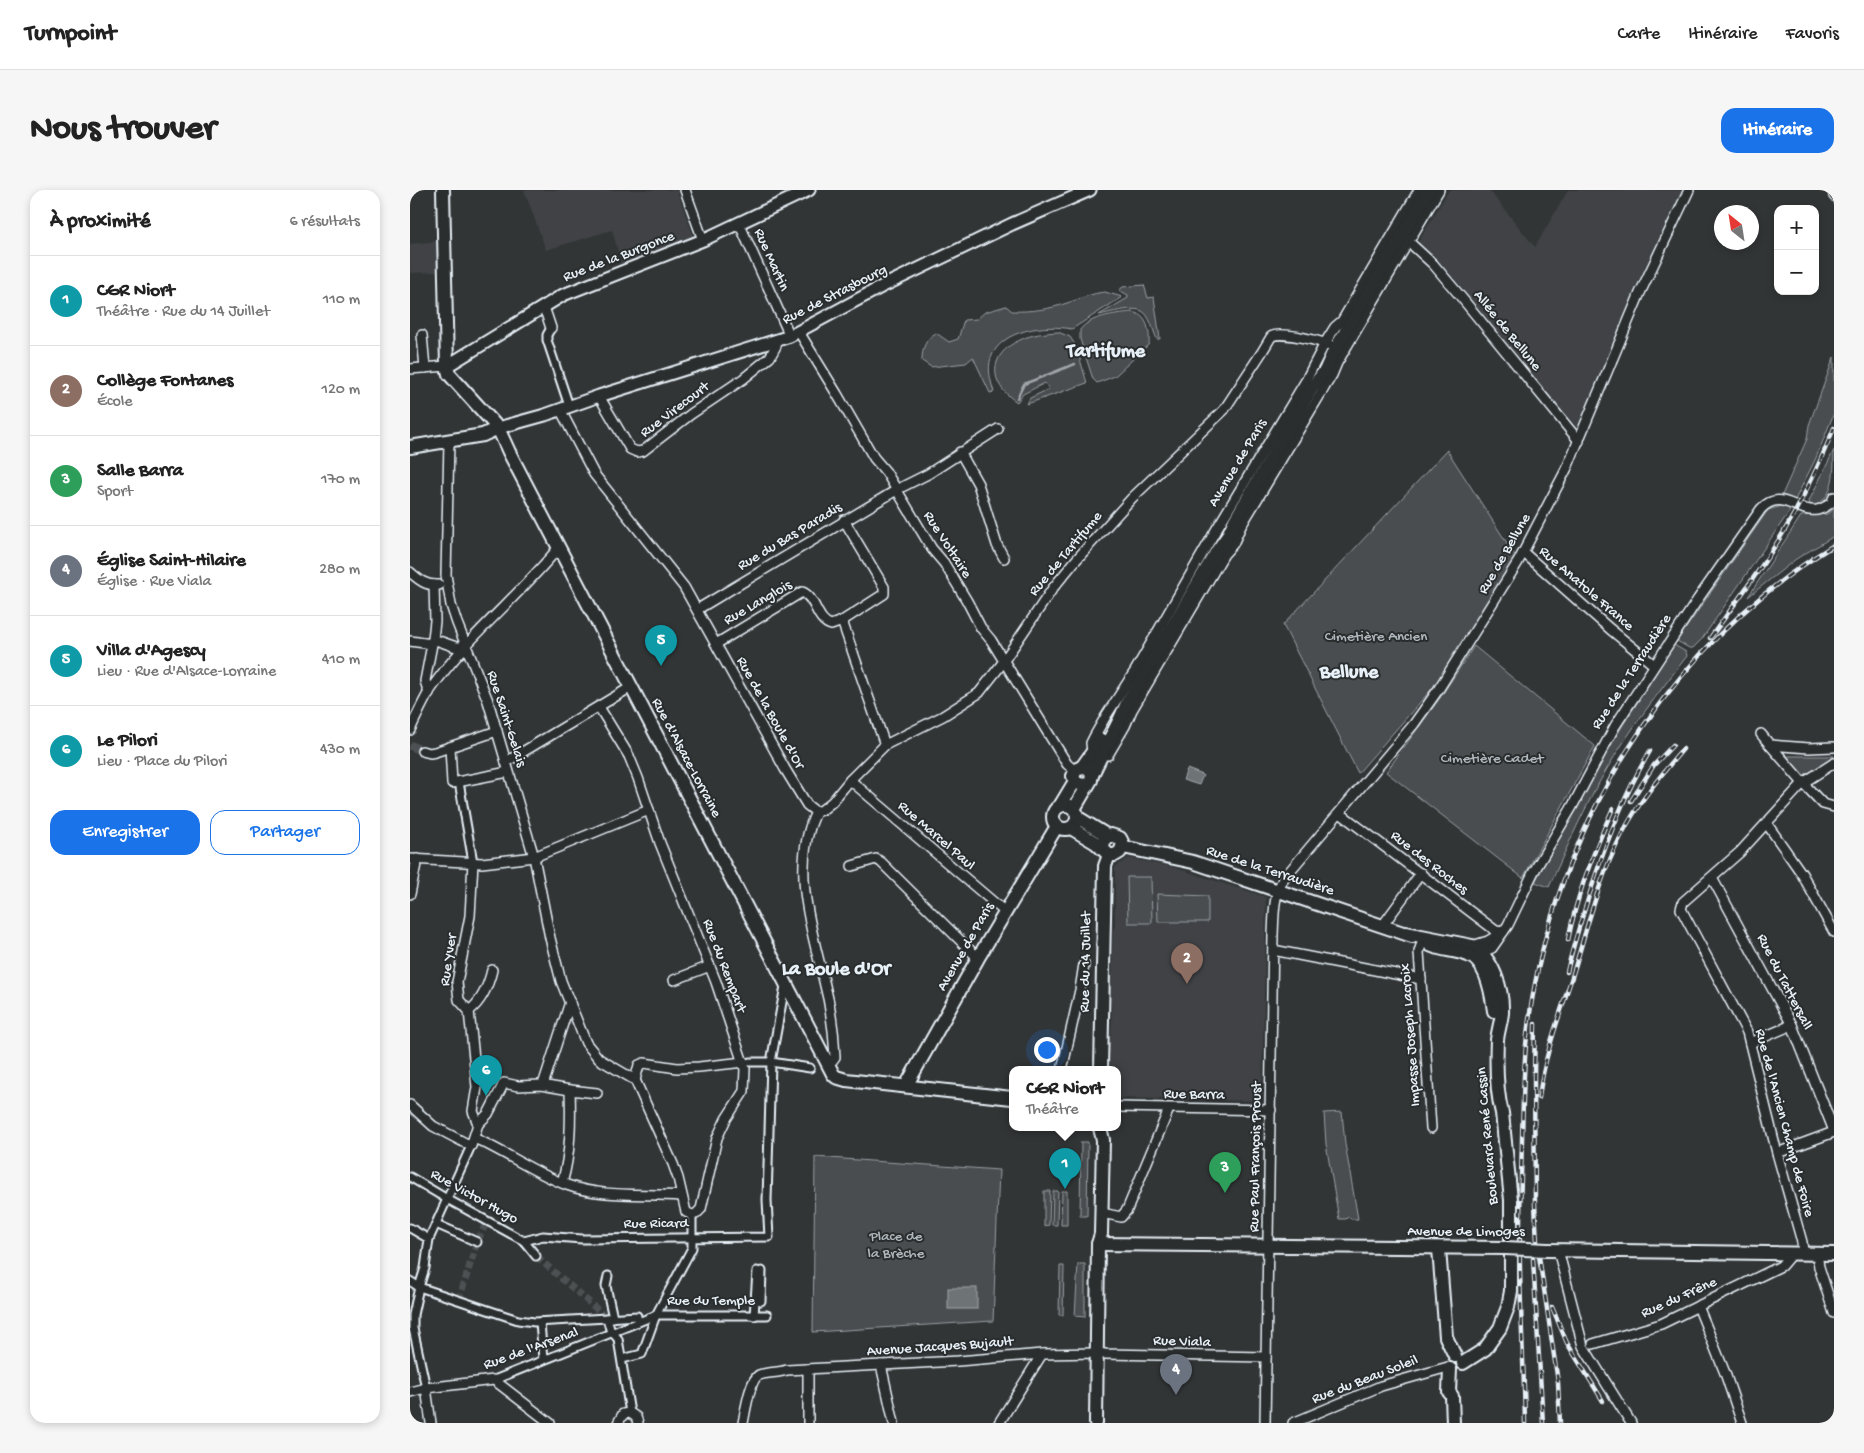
<!DOCTYPE html>
<html lang="fr">
<meta charset="utf-8">
<style>
:root{--surface:#fff;--page:#f6f6f6;--text:#222;--muted:#767676;--line:#e0e0e0;--accent:#1a73e8}
body{margin:0;font-family:"Gochi Hand",sans-serif;background:var(--page);color:var(--text)}
.controls{position:absolute;right:15px;top:15px;display:grid;overflow:hidden;border-radius:10px;box-shadow:0 2px 8px #0003}
.controls button{width:45px;height:45px;display:grid;place-items:center;padding:0;border:0;border-bottom:1px solid var(--line);background:var(--surface);color:var(--text);font:25px sans-serif}
.compass{position:absolute;left:1304px;top:15px;width:45px;height:45px;border-radius:50%;background:var(--surface);box-shadow:0 2px 8px #0003;rotate:330deg}
.you{position:absolute;left:636px;top:859px;width:18px;height:18px;margin:-12px;border:4px solid #fff;border-radius:50%;background:#1a73e8;box-shadow:0 0 0 8px #1a73e833}
.badge{display:grid;place-items:center;width:32px;height:32px;border-radius:50%;background:var(--accent);color:#fff;font-size:16px;font-weight:700}
.pin{position:absolute;translate:-50% -41px;filter:drop-shadow(0 1px 2px #0008)}
.pin::after{content:'';position:absolute;top:26px;width:18px;height:15px;background:inherit;clip-path:polygon(0 0,100% 0,50% 100%)}
.popup{position:absolute;left:599px;top:876px;width:112px;height:65px;box-sizing:border-box;display:grid;place-content:center;border-radius:10px;background:var(--surface);filter:drop-shadow(0 1px 4px #0005);font-size:16px;white-space:nowrap;color:var(--muted)}
.popup b{font-size:19px;color:var(--text)}
.popup::after{content:'';position:absolute;left:50%;top:100%;margin-left:-10px;border:10px solid transparent;border-top-color:var(--surface)}
.list{margin:0;padding:0;list-style:none}
h2{display:flex;justify-content:space-between;align-items:center;height:65px;margin:0;padding:0 20px;font-size:21px}
h2 small{font-size:16px;font-weight:400;color:var(--muted)}
.list li{display:grid;grid-template-columns:32px 1fr auto;gap:15px;align-items:center;box-sizing:border-box;height:90px;padding:0 20px;border-top:1px solid var(--line)}
.list b{display:block;font-size:19px;white-space:nowrap}
.list p{margin:0;font-size:16px;white-space:nowrap;color:var(--muted)}
.list em{font-size:16px;font-style:normal;color:var(--muted)}
.actions{display:flex;gap:10px;padding:15px 20px}
.actions a{flex:1;padding:11px 0;border:1px solid var(--accent);border-radius:15px;text-align:center;font-size:18px;color:var(--accent)}
.actions .main{background:var(--accent);color:#fff}
.map{position:relative;flex:none;width:1424px;height:1233px;overflow:hidden;border-radius:15px}
header{display:flex;align-items:center;gap:30px;box-sizing:border-box;height:70px;padding:0 25px;background:var(--surface);border-bottom:1px solid var(--line)}
header strong{font-size:24px}
nav{display:flex;gap:28px;margin-inline-start:auto;font-size:18px}
.intro{display:flex;align-items:center;justify-content:space-between;box-sizing:border-box;height:120px;padding:0 30px}
h1{margin:0;font-size:35px}
.button{padding:12px 22px;border-radius:15px;background:var(--accent);color:#fff;font-size:18px;font-weight:700}
main{display:flex;gap:30px;padding:0 30px}
aside{flex:1;background:var(--surface);border-radius:15px;box-shadow:0 2px 8px #0003}
.map>svg:first-child{display:block}
.built{fill:#3f4244}
.green{fill:#494d4f;stroke:#989fa4}
.water{fill:#6e7376;stroke:#9fa5aa}
.lines{fill:none;stroke-linecap:round;stroke-linejoin:round}
.stream{stroke:#9fa5aa;stroke-width:2.5}
.pedestrian-tunnel{stroke:#4d5153;stroke-width:7;stroke-dasharray:7 3.5;stroke-linecap:butt}
.minor-tunnel{stroke:#4d5153;stroke-width:9;stroke-dasharray:9 4.5;stroke-linecap:butt}
.pedestrian-casing{stroke:#e8f1f8;stroke-width:11}
.minor-casing{stroke:#e8f1f8;stroke-width:12}
.tertiary-casing{stroke:#e8f1f8;stroke-width:15}
.secondary-casing{stroke:#e8f1f8;stroke-width:16}
.pedestrian{stroke:#2a2d2e;stroke-width:7}
.minor{stroke:#2a2d2e;stroke-width:9}
.tertiary{stroke:#2a2d2e;stroke-width:11}
.secondary{stroke:#2a2d2e;stroke-width:12}
.rail-casing{stroke:#e8f1f8;stroke-width:4.5}
.rail{stroke:#2a2d2e;stroke-width:2.5;stroke-dasharray:8;stroke-linecap:butt}
.secondary-bridge-casing{stroke:#e8f1f8;stroke-width:16;stroke-linecap:butt}
.secondary-bridge{stroke:#2a2d2e;stroke-width:12}
.labels{text-anchor:middle;dominant-baseline:central;stroke-width:4;stroke-linejoin:round;paint-order:stroke}
.street-label{font-size:15px;fill:#e8f1f8;stroke:#2a2d2e}
.park-label{font-size:15px;fill:#b0b8bd;stroke:#2a2d2e}
.district-label{font-size:20px;font-weight:bold;fill:#e8f1f8;stroke:#2a2d2e}
</style>
<header>
<strong>Turnpoint</strong>
<nav><a>Carte</a><a>Itinéraire</a><a>Favoris</a></nav>
</header>
<div class="intro"><h1>Nous trouver</h1><a class="button">Itinéraire</a></div>
<main>
<aside>
<h2>À proximité<small>6 résultats</small></h2>
<ul class="list">
<li><span class="badge" style="background:#0f9aa8">1</span><div><b>CGR Niort</b><p>Théâtre · Rue du 14 Juillet</p></div><em>110 m</em></li>
<li><span class="badge" style="background:#8d6e63">2</span><div><b>Collège Fontanes</b><p>École</p></div><em>120 m</em></li>
<li><span class="badge" style="background:#2e9e5b">3</span><div><b>Salle Barra</b><p>Sport</p></div><em>170 m</em></li>
<li><span class="badge" style="background:#6b7280">4</span><div><b>Église Saint-Hilaire</b><p>Église · Rue Viala</p></div><em>280 m</em></li>
<li><span class="badge" style="background:#0f9aa8">5</span><div><b>Villa d'Agescy</b><p>Lieu · Rue d'Alsace-Lorraine</p></div><em>410 m</em></li>
<li><span class="badge" style="background:#0f9aa8">6</span><div><b>Le Pilori</b><p>Lieu · Place du Pilori</p></div><em>430 m</em></li>
</ul>
<div class="actions"><a class="main">Enregistrer</a><a>Partager</a></div>
</aside>
<div class="map">
<svg width="1424" height="1233" viewBox="0 0 1424 1233">
<rect width="100%" height="100%" fill="#323536"/>
<filter id="ink" filterUnits="userSpaceOnUse"><feTurbulence type="fractalNoise" baseFrequency=".02" numOctaves="2"/><feDisplacementMap in="SourceGraphic" scale="10" xChannelSelector="R" yChannelSelector="G"/><feConvolveMatrix kernelMatrix="1 2 1 2 8 2 1 2 1" color-interpolation-filters="sRGB"/></filter>
<g filter="url(#ink)">
<!-- built -->
<g class="built">
<polygon points="114,0 267,0 284,48 212,76 202,40 136,60"/>
<polygon points="1039,0 1079,0 1125,57 1158,0 1273,0 1234,80 1198,169 1167,238 1006,56"/>
<polygon points="28,51 29,82 0,83 0,54"/>
<polygon points="718,668 763,677 856,707 852,911 708,908 708,880 700,880 700,864 699,863 702,831 700,786 702,786 703,741 705,736 705,677"/>
</g>
<!-- green -->
<g class="green">
<path d="M734,95L738,108L744,107L750,149H747C743,141 740,125 732,121C723,116 699,123 689,125L718,108V105L709,100L713,97Z"/>
<path d="M695,102L712,107L662,139C636,134 591,139 581,168C577,179 581,192 584,202L580,203L563,167L556,173L521,177L512,171C512,159 515,149 526,143L539,152L548,149L554,130L567,129L575,122L596,116L602,121C619,122 641,119 657,113C670,109 682,103 695,102Z"/>
<path d="M721,122C737,124 740,140 739,154L705,186L687,193L683,189L670,149V140C680,126 705,124 721,122Z"/>
<path d="M648,142L660,147L666,156L677,193L617,214L620,208L639,199L635,193L613,204L607,212C578,194 578,164 610,150C622,144 635,143 648,142Z"/>
<polygon points="1424,167 1424,223 1406,268 1384,312 1372,305 1397,249 1399,235"/>
<polygon points="1037,260 1106,367 1026,494 948,583 873,435"/>
<path d="M1424,260C1424,285 1424,310 1401,317L1399,311Z"/>
<polygon points="1372,316 1381,319 1292,449 1283,458 1279,458 1267,451 1358,320"/>
<polygon points="1424,319 1424,346 1386,369 1338,407 1391,326 1417,324"/>
<path d="M1264,455L1276,462L1277,466C1249,502 1221,538 1198,577C1175,616 1157,657 1139,697L1125,692C1156,630 1190,570 1227,513C1240,493 1251,473 1264,455Z"/>
<polygon points="1064,456 1185,556 1113,688 976,582 1030,508"/>
<polygon points="1377,566 1424,566 1424,569 1394,585 1392,585"/>
<polygon points="717,687 741,687 742,733 718,733"/>
<polygon points="747,704 798,706 798,732 748,732"/>
<polygon points="932,922 935,954 948,1029 941,1029 938,1027 936,1029 929,1029 916,954 914,923"/>
<polygon points="671,952 678,952 677,1026 670,1026"/>
<polygon points="405,967 589,980 583,1131 403,1142"/>
<polygon points="634,1001 640,1001 639,1035 634,1036"/>
<polygon points="643,1001 648,1001 647,1035 642,1035"/>
<polygon points="652,1001 657,1001 657,1035 651,1035"/>
<polygon points="668,1074 675,1074 675,1127 665,1126"/>
<polygon points="650,1076 654,1076 653,1125 649,1125"/>
</g>
<!-- water -->
<g class="water">
<polygon points="777,579 793,585 789,595 773,590"/>
<rect x="538" y="1098" width="29" height="21"/>
</g>
<g class="lines">
<!-- stream -->
<polyline class="stream" points="607,208 614,194 665,174"/>
<!-- pedestrian-tunnel -->
<g class="pedestrian-tunnel">
<polyline points="127,1067 197,1128"/>
<polyline points="49,1110 67,1052 77,1031"/>
</g>
<!-- minor-tunnel -->
<polyline class="minor-tunnel" points="0,555 12,561"/>
<defs>
<g id="pedestrian">
<polyline points="141,138 137,145 137,150 159,216"/>
<polyline points="49,592 63,672"/>
<polyline points="340,872 361,872 400,878"/>
<polyline points="0,987 37,1009 114,1051 133,1046 172,1049 359,1047 357,1010 361,872 375,796"/>
<polyline points="26,1034 67,1052"/>
<polyline points="0,1038 19,1049"/>
<polyline points="114,1051 126,1066"/>
<polyline points="198,1086 196,1096 203,1128"/>
<polyline points="0,1091 9,1097 108,1130 125,1132 197,1128"/>
<polyline points="351,1111 352,1081"/>
<polyline points="344,1126 347,1081"/>
<polyline points="130,1132 133,1170"/>
<polyline points="212,1169 232,1164 246,1125 282,1058 282,1025"/>
<polyline points="84,1190 246,1125 357,1125"/>
<polyline points="16,1198 3,1138 3,1125 9,1097 15,1078 19,1049 61,956"/>
<polyline points="220,1223 208,1149 200,1139 197,1128 227,1126 228,1132"/>
</g>
<g id="minor">
<polyline points="275,0 293,50"/>
<polyline points="1423,0 1424,6"/>
<polyline points="329,33 380,146"/>
<polyline points="999,52 1024,75 1051,107 1169,251"/>
<polyline points="134,117 141,138"/>
<polyline points="389,142 427,204 464,268 476,282 522,359 534,373 557,411 571,438 581,450 657,574 665,581"/>
<polyline points="12,145 15,178"/>
<polyline points="0,179 37,176"/>
<polyline points="189,206 220,259 227,262 233,261 281,224 333,189 360,167 366,156 366,151"/>
<polyline points="150,219 184,284 274,397 375,579 397,615 406,622"/>
<polyline points="39,252 36,385 41,415 47,433 78,511 124,667 140,748 151,791 176,853 189,869 225,890"/>
<polyline points="550,262 568,294 587,355 594,368"/>
<polyline points="1114,363 1200,439 1244,475"/>
<path d="M0,382C9,390 16,396 29,395"/>
<polyline points="288,419 490,298 518,284 588,239"/>
<polyline points="432,431 475,555"/>
<polyline points="23,449 25,431 24,395"/>
<polyline points="0,451 22,454"/>
<path d="M306,454L392,402C406,407 406,431 421,435L432,431L474,404V397L434,330"/>
<polyline points="19,503 15,491 23,449 46,457 56,457"/>
<polyline points="189,517 219,566 228,588 250,653 306,792 335,879 334,901 316,929 307,948 291,1019 286,1024 282,1025 276,1022 268,988 263,974 225,890"/>
<path d="M0,540C6,527 12,514 19,502C55,448 108,408 149,357"/>
<polyline points="1351,544 1360,555"/>
<polyline points="40,557 42,593 98,582"/>
<polyline points="1424,557 1399,558 1360,555 1393,593 1424,573"/>
<polyline points="12,561 20,563 25,562 87,541"/>
<polyline points="682,562 681,553 684,547 696,526 725,481 806,340 895,192 915,153 925,137 932,131 1009,0"/>
<polyline points="698,565 715,536 722,520 814,364 823,354 831,336 922,185 927,173 1029,0"/>
<polyline points="96,572 221,497"/>
<polyline points="440,590 595,722"/>
<path d="M406,622L412,620L422,612L440,590L475,555L533,526L569,503L591,475L643,398L666,370L722,308L814,220L852,162L861,147C870,140 916,152 926,158"/>
<path d="M406,622C381,674 400,735 413,787C420,813 424,840 425,867L422,871L417,873"/>
<polyline points="930,623 1086,741 1093,742"/>
<polyline points="1357,634 1392,684 1424,742"/>
<polyline points="0,669 72,673 124,667 239,620"/>
<polyline points="442,676 466,669 471,672 568,768"/>
<polyline points="1302,688 1382,835 1424,941"/>
<polyline points="0,704 7,669"/>
<polyline points="973,735 1011,683"/>
<polyline points="1012,752 1009,762 1021,938"/>
<polyline points="1062,756 1078,751 1090,744"/>
<polyline points="863,760 1011,789"/>
<path d="M1067,764L1082,758L1098,735L1123,683L1162,617L1205,536L1288,409L1351,319C1371,298 1386,323 1407,320C1412,319 1417,316 1421,313L1424,307"/>
<polyline points="264,790 300,776"/>
<path d="M59,821C72,811 78,797 82,780"/>
<polyline points="1340,853 1382,835"/>
<polyline points="652,880 670,800 674,774"/>
<polyline points="225,890 229,875 234,873 267,878 289,877 334,872"/>
<polyline points="133,895 160,812"/>
<polyline points="160,900 187,903"/>
<polyline points="0,915 23,936 61,956 68,934 63,921 67,897 59,821 49,810 47,792 60,726 63,672"/>
<polyline points="708,917 861,920"/>
<path d="M68,934L78,924L94,893L108,896L131,895L160,900C161,930 161,963 152,993"/>
<path d="M64,948C96,962 124,983 157,995C192,1008 234,1003 271,1006"/>
<polyline points="1367,963 1424,942"/>
<polyline points="692,1023 711,1027 717,1020 759,919"/>
<polyline points="1148,1060 1173,1156 1221,1233"/>
<polyline points="1393,1063 1392,1052 1367,963 1337,842 1271,719 1273,712 1330,662 1393,593 1413,614 1424,617"/>
<polyline points="1407,1063 1409,1077 1424,1123"/>
<polyline points="1288,1116 1315,1183 1332,1233"/>
<polyline points="1183,1154 1251,1134 1371,1076 1382,1063"/>
<polyline points="471,1175 484,1233"/>
<polyline points="16,1198 21,1233"/>
<polyline points="0,1202 16,1198 84,1190 140,1233"/>
<polyline points="208,1233 213,1224 220,1223 226,1227 228,1233"/>
<path d="M333,1233C335,1223 340,1189 349,1185C358,1182 368,1183 377,1180L548,1171L632,1164L686,1163L695,1164L856,1167"/>
<polyline points="398,1233 398,1179"/>
<polyline points="589,1233 632,1164"/>
<path d="M855,1233L863,745C864,725 863,705 874,688L1004,534L1028,500L1108,372L1157,278L1230,103L1279,0"/>
<polyline points="883,1233 971,1196 1038,1177"/>
</g>
<g id="tertiary">
<polyline points="37,176 153,105 293,50 399,0"/>
<polyline points="88,238 135,225 189,206 380,146 473,96 602,34 680,0"/>
</g>
<g id="secondary">
<polyline points="33,0 37,176 39,184 88,238 99,262 423,884 426,887 436,890 602,908"/>
<polyline points="0,257 73,245 88,238"/>
<polyline points="672,577 691,550"/>
<path d="M682,585C693,560 707,538 717,513L807,361L817,347L825,330L902,198L915,181L923,163L1019,0"/>
<circle cx="655" cy="627" r="12"/>
<polyline points="650,616 665,591"/>
<path d="M664,619L681,590C684,580 676,574 667,579L663,586L666,593L674,595L679,593"/>
<polyline points="667,627 698,646"/>
<polyline points="661,638 686,653 699,665 705,665 710,662 713,654 710,648 701,645 694,650 693,658"/>
<polyline points="713,657 783,672 1002,746"/>
<path d="M996,743L1062,756C1083,768 1093,799 1092,823C1091,832 1088,841 1087,850C1086,873 1086,901 1092,923L1101,1010V1101L1098,1117L1090,1138L1075,1159L1053,1173"/>
<path d="M1020,755C1033,761 1046,760 1058,765C1077,772 1082,805 1084,821"/>
<polyline points="691,880 695,676 699,665"/>
<polyline points="496,896 568,768 647,636"/>
<polyline points="688,1054 1095,1058"/>
<polyline points="1029,1059 1036,1147 1045,1166"/>
<polyline points="1137,1060 1424,1064"/>
<polyline points="1040,1179 1039,1202 1042,1206 1043,1233"/>
<polyline points="686,1233 688,1054 691,1044 693,950 690,938"/>
</g>
</defs>
<!-- pedestrian casing -->
<use href="#pedestrian" class="pedestrian-casing"/>
<!-- minor casing -->
<use href="#minor" class="minor-casing"/>
<!-- tertiary casing -->
<use href="#tertiary" class="tertiary-casing"/>
<!-- secondary casing -->
<use href="#secondary" class="secondary-casing"/>
<!-- pedestrian -->
<use href="#pedestrian" class="pedestrian"/>
<!-- minor -->
<use href="#minor" class="minor"/>
<!-- tertiary -->
<use href="#tertiary" class="tertiary"/>
<!-- secondary -->
<use href="#secondary" class="secondary"/>
<defs>
<g id="rail">
<path d="M1300,448C1323,416 1347,385 1368,351C1391,315 1408,277 1424,238"/>
<polyline points="1221,611 1244,575 1263,555"/>
<path d="M1158,750C1167,704 1184,661 1203,618"/>
<path d="M1157,782C1164,750 1175,719 1185,687C1200,643 1216,601 1240,561"/>
<polyline points="1125,834 1124,886 1125,1014 1127,1053 1148,1192 1150,1233"/>
<path d="M1129,908C1134,866 1149,827 1162,787C1177,739 1188,690 1212,644C1228,613 1250,586 1273,559"/>
<polyline points="1123,1069 1133,1233"/>
<polyline points="1142,1117 1157,1153 1193,1211"/>
<path d="M1115,1233C1114,1182 1111,1131 1110,1079C1109,1036 1111,993 1112,950C1113,913 1113,874 1118,837C1143,641 1255,458 1424,355"/>
</g>
</defs>
<!-- rail casing -->
<use href="#rail" class="rail-casing"/>
<!-- rail -->
<use href="#rail" class="rail"/>
<defs>
<polyline id="secondary-bridge" points="1095,1058 1137,1060"/>
</defs>
<!-- secondary-bridge casing -->
<use href="#secondary-bridge" class="secondary-bridge-casing"/>
<!-- secondary-bridge -->
<use href="#secondary-bridge" class="secondary-bridge"/>
</g>
</g>
<g class="labels">
<!-- street labels -->
<g class="street-label">
<text transform="translate(209 67) rotate(-21)">Rue de la Burgonce</text>
<text transform="translate(361 70) rotate(66)">Rue Martin</text>
<text transform="translate(425 105) rotate(-27)">Rue de Strasbourg</text>
<text transform="translate(1097 141) rotate(51)">Allée de Bellune</text>
<text transform="translate(265 220) rotate(-37)">Rue Virecourt</text>
<text transform="translate(828 273) rotate(-59)">Avenue de Paris</text>
<text transform="translate(380 347) rotate(-31)">Rue du Bas Paradis</text>
<text transform="translate(537 355) rotate(57)">Rue Voltaire</text>
<text transform="translate(656 364) rotate(-50)">Rue de Tartifume</text>
<text transform="translate(1095 364) rotate(-60)">Rue de Bellune</text>
<text transform="translate(1176 399) rotate(41)">Rue Anatole France</text>
<text transform="translate(348 413) rotate(-30)">Rue Langlois</text>
<text transform="translate(1222 482) rotate(-57)">Rue de la Terraudière</text>
<text transform="translate(360 523) rotate(61)">Rue de la Boule d'Or</text>
<text transform="translate(96 529) rotate(72)">Rue Saint-Gelais</text>
<text transform="translate(276 568) rotate(62)">Rue d'Alsace-Lorraine</text>
<text transform="translate(526 646) rotate(41)">Rue Marcel Paul</text>
<text transform="translate(1019 673) rotate(38)">Rue des Roches</text>
<text transform="translate(860 681) rotate(18)">Rue de la Terraudière</text>
<text transform="translate(556 757) rotate(-60)">Avenue de Paris</text>
<text transform="translate(39 770) rotate(-82)">Rue Yver</text>
<text transform="translate(676 772) rotate(-89)">Rue du 14 Juillet</text>
<text transform="translate(314 776) rotate(69)">Rue du Rempart</text>
<text transform="translate(1374 792) rotate(63)">Rue du Tattersall</text>
<text transform="translate(1001 845) rotate(-94)">Impasse Joseph Lacroix</text>
<text transform="translate(784 905) rotate(1)">Rue Barra</text>
<text transform="translate(1374 933) rotate(75)">Rue de l'Ancien Champ de Foire</text>
<text transform="translate(1078 946) rotate(-95)">Boulevard René Cassin</text>
<text transform="translate(846 967) rotate(-89)">Rue Paul François Proust</text>
<text transform="translate(64 1007) rotate(29)">Rue Victor Hugo</text>
<text x="246" y="1034">Rue Ricard</text>
<text x="1056" y="1042">Avenue de Limoges</text>
<text transform="translate(1269 1108) rotate(-24)">Rue du Frêne</text>
<text x="301" y="1111">Rue du Temple</text>
<text transform="translate(772 1152) rotate(2)">Rue Viala</text>
<text transform="translate(530 1157) rotate(-4)">Avenue Jacques Bujault</text>
<text transform="translate(121 1159) rotate(-20)">Rue de l'Arsenal</text>
<text transform="translate(955 1190) rotate(-21)">Rue du Beau Soleil</text>
</g>
<!-- park labels -->
<g class="park-label">
<text x="966" y="447">Cimetière Ancien</text>
<text x="1082" y="569">Cimetière Cadet</text>
<text x="486" y="1047">Place de<tspan x="486" dy="17">la Brèche</tspan></text>
</g>
<!-- district labels -->
<g class="district-label">
<text x="696" y="162">Tartifume</text>
<text x="939" y="483">Bellune</text>
<text x="426" y="780">La Boule d'Or</text>
</g>
</g>
</svg>
<div class="controls">
<button>+</button>
<button>−</button>
</div>
<svg class="compass" viewBox="-18 -18 36 36"><path d="M0-13l5 13h-10z" fill="#e53935"/><path d="M0 13l5-13h-10z" fill="#767676"/></svg>
<div class="you"></div>
<div class="pin badge" style="left:655px;top:999px;background:#0f9aa8">1</div>
<div class="popup"><b>CGR Niort</b>Théâtre</div>
<div class="pin badge" style="left:777px;top:794px;background:#8d6e63">2</div>
<div class="pin badge" style="left:815px;top:1003px;background:#2e9e5b">3</div>
<div class="pin badge" style="left:766px;top:1205px;background:#6b7280">4</div>
<div class="pin badge" style="left:251px;top:476px;background:#0f9aa8">5</div>
<div class="pin badge" style="left:76px;top:906px;background:#0f9aa8">6</div>
</div>
</main>
